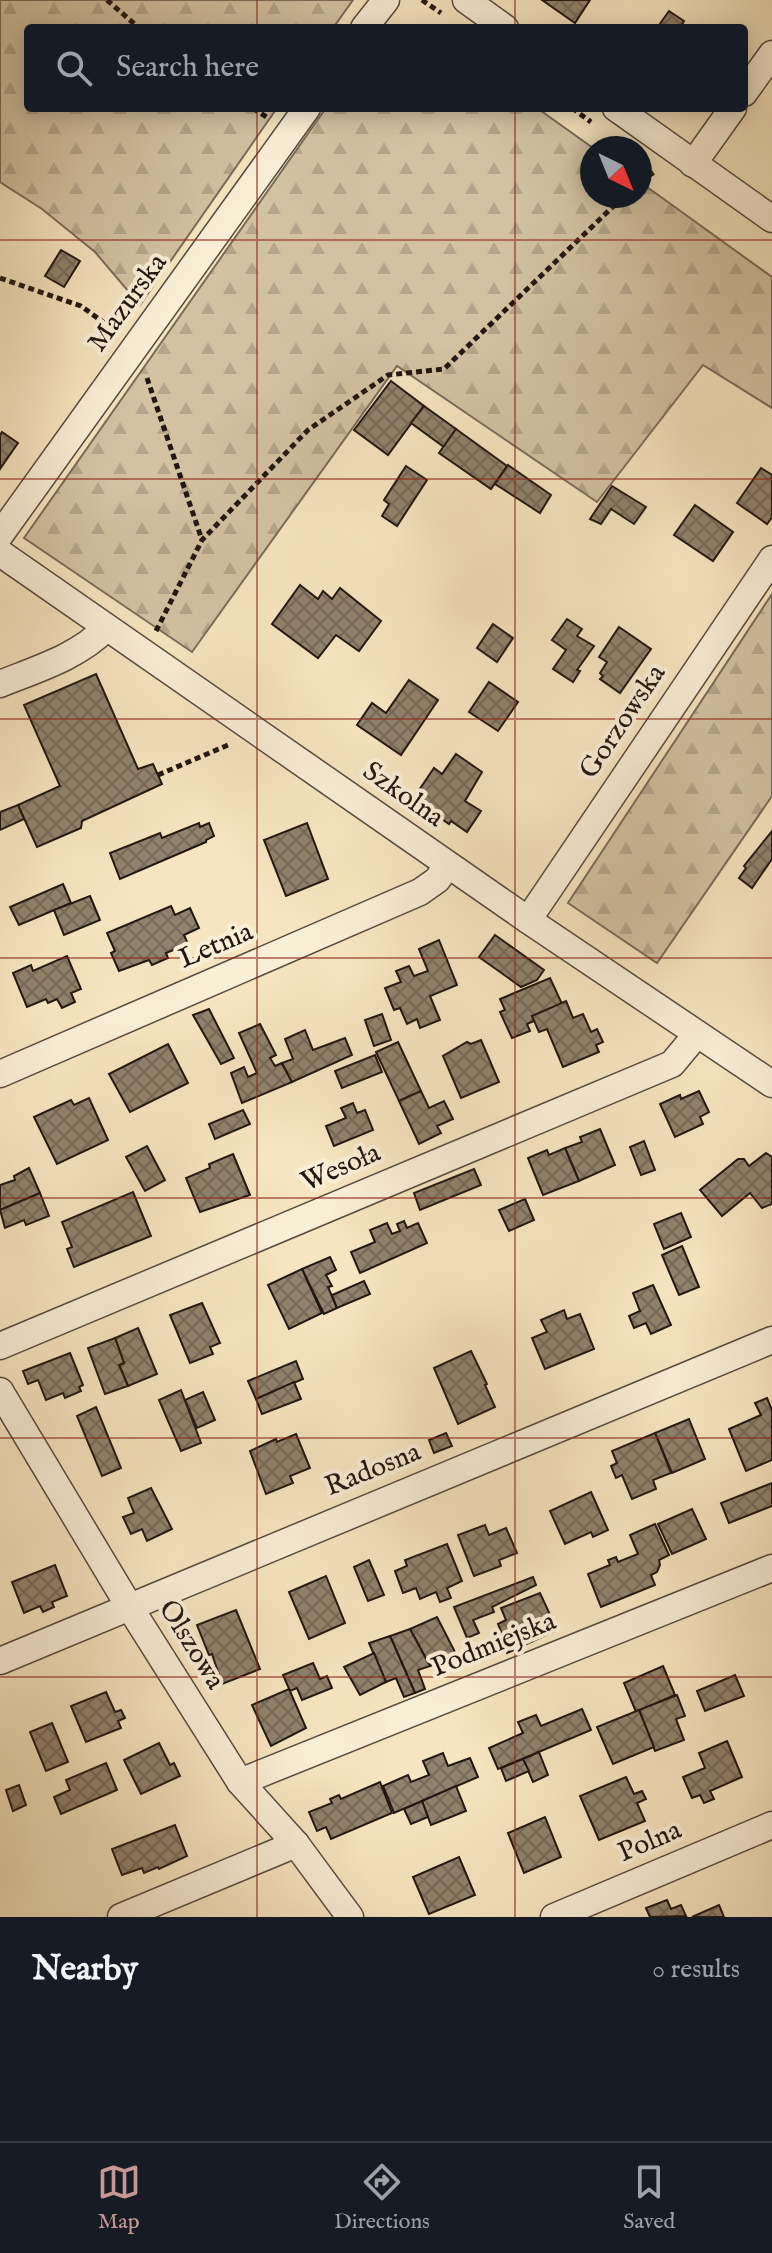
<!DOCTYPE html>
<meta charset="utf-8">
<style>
:root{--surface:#171b24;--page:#20242c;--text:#f1f3f6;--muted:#9ea1a6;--line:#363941;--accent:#c59692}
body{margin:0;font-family:"IM FELL English",serif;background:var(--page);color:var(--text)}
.compass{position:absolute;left:580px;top:136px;width:72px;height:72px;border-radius:50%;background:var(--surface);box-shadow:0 4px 20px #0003;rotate:137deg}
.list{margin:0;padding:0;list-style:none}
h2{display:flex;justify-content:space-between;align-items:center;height:104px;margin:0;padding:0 32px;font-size:34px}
h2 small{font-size:26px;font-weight:400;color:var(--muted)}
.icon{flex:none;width:44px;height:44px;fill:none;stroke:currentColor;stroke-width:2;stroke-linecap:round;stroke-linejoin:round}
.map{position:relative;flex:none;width:772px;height:1917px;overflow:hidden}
.search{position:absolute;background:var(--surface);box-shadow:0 4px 20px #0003;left:24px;right:24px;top:24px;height:88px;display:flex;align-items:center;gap:20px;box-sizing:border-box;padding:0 28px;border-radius:8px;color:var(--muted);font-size:30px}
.sheet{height:224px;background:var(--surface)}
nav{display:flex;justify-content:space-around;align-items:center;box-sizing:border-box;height:112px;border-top:2px solid var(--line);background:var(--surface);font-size:22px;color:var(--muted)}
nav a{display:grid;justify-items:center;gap:4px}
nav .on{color:var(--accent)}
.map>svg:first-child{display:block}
.forest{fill:url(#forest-firs);stroke:#7a6c5a;stroke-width:2}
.building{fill:url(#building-cross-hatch);stroke:#211711;stroke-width:2}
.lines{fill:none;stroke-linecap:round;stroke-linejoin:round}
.minor-casing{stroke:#564a3d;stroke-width:29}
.path{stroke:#211711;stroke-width:5;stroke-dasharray:6 4;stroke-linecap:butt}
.minor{stroke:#f9eed6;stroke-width:26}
.grid{fill:none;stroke:#8f2418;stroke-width:2;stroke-opacity:0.55}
.labels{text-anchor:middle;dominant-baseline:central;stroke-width:8;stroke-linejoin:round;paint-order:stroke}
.street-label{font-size:28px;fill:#211711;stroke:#f9eed6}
</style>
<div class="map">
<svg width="772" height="1917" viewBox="0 0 772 1917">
<defs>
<pattern id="forest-firs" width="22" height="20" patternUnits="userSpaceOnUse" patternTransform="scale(2)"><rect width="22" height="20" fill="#d2c2a2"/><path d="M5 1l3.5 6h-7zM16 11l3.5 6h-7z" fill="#b4a68a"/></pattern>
<pattern id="building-cross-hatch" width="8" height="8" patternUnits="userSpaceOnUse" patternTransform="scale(2)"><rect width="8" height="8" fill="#90826c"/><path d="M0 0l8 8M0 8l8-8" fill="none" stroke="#756957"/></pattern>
</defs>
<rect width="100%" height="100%" fill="#f6e5c0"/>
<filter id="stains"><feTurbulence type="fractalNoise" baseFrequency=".0025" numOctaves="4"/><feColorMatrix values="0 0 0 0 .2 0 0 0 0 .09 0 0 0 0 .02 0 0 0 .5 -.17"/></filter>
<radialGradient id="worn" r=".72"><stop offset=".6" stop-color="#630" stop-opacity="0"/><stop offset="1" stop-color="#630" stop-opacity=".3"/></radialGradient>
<!-- forest -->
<g class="forest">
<polygon points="0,0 353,0 333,28 28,28 28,108 277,108 140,305 95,252 42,209 0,182"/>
<polygon points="326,108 537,108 593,148 592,196 640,196 640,182 772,277 772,408 703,365 597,502 397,366 192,652 24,538"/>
<polygon points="772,594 772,796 657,963 568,903"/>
</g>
<!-- building -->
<g class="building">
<polygon points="542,0 590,0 575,23"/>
<polygon points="669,11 684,21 680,28 657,28"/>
<polygon points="61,250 80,261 64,287 45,276"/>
<polygon points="391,381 424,406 388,455 354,430"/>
<polygon points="424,406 456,429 444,447 411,423"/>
<polygon points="456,429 507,466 491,489 439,453"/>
<polygon points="2,432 18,443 0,469 0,435"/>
<polygon points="508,465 551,495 540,513 495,484"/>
<polygon points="406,466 427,480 397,526 382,516 389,504 384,500"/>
<polygon points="761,468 772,475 772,517 767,524 737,503"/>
<polygon points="612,486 646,507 634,524 611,509 601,524 590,519"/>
<polygon points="695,505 733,532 713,561 674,535"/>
<polygon points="300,585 318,599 323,591 332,599 340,588 381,621 359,651 336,635 318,658 272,624"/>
<polygon points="567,619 582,629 577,636 594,646 577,670 580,671 573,682 553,669 566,650 552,640"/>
<polygon points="493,624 513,638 497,662 477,648"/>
<polygon points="619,627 651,649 620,693 600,679 603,676 600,673 607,662 599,657"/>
<polygon points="96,674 138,769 153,764 162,784 82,821 81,828 37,847 18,805 60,786 24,705"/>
<polygon points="409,680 438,700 401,755 357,725 372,703 386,713"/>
<polygon points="489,682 518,702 498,731 469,712"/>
<polygon points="456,754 482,772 465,801 481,811 467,832 451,821 449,824 413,799 434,768 442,774"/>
<polygon points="18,805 24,819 0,830 0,812"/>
<polygon points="199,823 200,827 209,823 214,836 206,840 206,842 120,879 110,853 160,833 162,838"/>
<polygon points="307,823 328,879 286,896 264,840"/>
<polygon points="772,831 772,859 752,888 739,878 746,868 744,866"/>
<polygon points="63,884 71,903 19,925 10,907"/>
<polygon points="90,896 100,920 64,935 54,910"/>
<polygon points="171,906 175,915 190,908 199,928 184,935 188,944 166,953 168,958 152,965 149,960 119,971 111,953 115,951 107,933"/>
<polygon points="495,935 544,970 537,980 521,987 479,957"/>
<polygon points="439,940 457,985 430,996 440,1020 420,1028 417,1019 407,1024 400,1008 394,1010 385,988 401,982 396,971 409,966 414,976 428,971 419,949"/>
<polygon points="67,956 81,989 71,993 75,1002 62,1008 57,999 48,1003 46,999 27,1007 13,973 31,965 33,971"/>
<polygon points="550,978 562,1004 532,1016 534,1021 527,1024 530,1031 512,1038 500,1012 505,1010 500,999"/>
<polygon points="566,1001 573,1018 583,1014 591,1032 597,1029 603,1042 596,1045 599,1052 563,1067 547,1029 539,1032 532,1016"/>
<polygon points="209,1009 234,1058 221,1064 193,1015"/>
<polygon points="382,1014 391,1040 374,1046 365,1020"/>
<polygon points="260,1024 276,1055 270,1058 275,1066 282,1063 292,1082 242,1103 231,1073 244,1067 248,1077 257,1073 239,1033"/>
<polygon points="305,1030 313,1050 345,1038 352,1055 292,1082 282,1063 293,1059 285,1039"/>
<polygon points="481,1040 499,1082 461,1098 443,1056 467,1042 471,1044"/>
<polygon points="398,1042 421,1091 399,1101 376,1052"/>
<polygon points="168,1044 188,1083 130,1112 109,1074"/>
<polygon points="375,1055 382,1072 342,1088 335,1071"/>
<polygon points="421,1091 429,1108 444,1101 453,1119 437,1126 441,1133 419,1144 399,1101"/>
<polygon points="699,1091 709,1112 700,1117 703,1124 675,1137 660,1104 680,1095 681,1099"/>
<polygon points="89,1098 108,1140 57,1164 34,1117 71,1100 74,1105"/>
<polygon points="353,1103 357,1113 365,1110 373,1130 334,1146 326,1126 346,1118 341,1108"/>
<polygon points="243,1110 250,1124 215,1139 209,1124"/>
<polygon points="600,1129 615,1165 579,1181 565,1148 582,1142 580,1137"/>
<polygon points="644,1141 655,1170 641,1175 630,1147"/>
<polygon points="147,1146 165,1180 145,1191 126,1157"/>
<polygon points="565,1148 579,1181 543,1195 528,1158 547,1150 549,1155"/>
<polygon points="766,1153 772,1157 772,1204 762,1208 750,1193 722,1216 700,1190 738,1159 744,1159 749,1166"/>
<polygon points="233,1154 250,1195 200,1212 186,1178 210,1168 209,1164"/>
<polygon points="29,1168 40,1193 0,1210 0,1185 15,1180 14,1176"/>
<polygon points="474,1169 481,1185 420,1210 414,1193"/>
<polygon points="133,1192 151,1236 74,1267 67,1249 72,1247 62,1222"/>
<polygon points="40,1193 49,1216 26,1225 24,1220 5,1228 0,1210"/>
<polygon points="525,1199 534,1220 509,1231 499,1210"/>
<polygon points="681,1213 691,1237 664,1249 654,1224"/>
<polygon points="404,1221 407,1228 418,1223 427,1243 360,1273 351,1252 375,1242 370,1230 387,1223 392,1234 400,1231 397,1224"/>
<polygon points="682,1246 699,1287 679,1295 662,1255"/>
<polygon points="330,1257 336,1270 326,1275 332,1286 328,1287 337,1308 324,1314 302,1269"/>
<polygon points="302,1269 322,1313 289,1329 268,1285"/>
<polygon points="364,1281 370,1294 337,1308 332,1295"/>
<polygon points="653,1285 671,1325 651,1334 646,1323 634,1328 629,1316 640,1311 633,1293"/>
<polygon points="202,1303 220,1343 210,1347 213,1354 190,1363 170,1315"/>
<polygon points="564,1310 567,1319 580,1314 594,1349 545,1369 532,1338 547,1332 541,1320"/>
<polygon points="138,1328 157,1374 128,1386 119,1365 124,1363 115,1338"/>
<polygon points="115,1338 124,1363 119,1365 128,1386 105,1394 88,1348"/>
<polygon points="471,1351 487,1384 485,1385 495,1407 458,1424 434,1368"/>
<polygon points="70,1353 83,1385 79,1387 81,1391 65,1398 63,1393 46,1400 38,1380 28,1384 23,1371"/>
<polygon points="296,1361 303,1379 256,1399 248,1381"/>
<polygon points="294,1382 301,1399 262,1414 256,1399"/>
<polygon points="181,1390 201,1443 181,1451 159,1400"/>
<polygon points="203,1392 215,1420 197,1428 185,1400"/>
<polygon points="767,1398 772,1410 772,1460 746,1471 729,1429 761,1415 755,1403"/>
<polygon points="96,1407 121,1468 102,1476 77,1416"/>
<polygon points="689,1419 705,1459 672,1473 655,1433"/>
<polygon points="446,1433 452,1446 434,1453 429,1440"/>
<polygon points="655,1433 671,1473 653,1480 656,1489 632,1499 622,1475 616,1478 611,1466 617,1463 612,1451"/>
<polygon points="296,1434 310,1468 290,1476 293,1483 266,1494 250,1451 276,1439 277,1442"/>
<polygon points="772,1483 772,1506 729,1523 721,1503"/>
<polygon points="151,1488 172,1529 147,1541 142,1529 131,1534 123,1517 134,1513 128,1498"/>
<polygon points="591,1492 608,1530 593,1537 591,1532 565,1544 550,1511"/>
<polygon points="692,1509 706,1539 672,1554 658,1524"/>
<polygon points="655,1524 669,1555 659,1560 660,1565 657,1572 651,1575 655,1585 601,1607 588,1574 610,1565 608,1560 616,1557 618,1562 638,1554 630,1535"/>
<polygon points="485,1525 489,1535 506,1528 517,1553 499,1560 501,1566 474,1576 458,1535"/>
<polygon points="447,1544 462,1581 447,1588 451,1598 440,1602 436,1592 420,1599 416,1588 403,1593 395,1571 407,1566 405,1560"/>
<polygon points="369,1560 384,1595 368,1601 354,1567"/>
<polygon points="55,1565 67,1596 52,1602 54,1607 43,1612 40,1606 24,1613 12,1582"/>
<polygon points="326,1576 345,1623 309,1639 289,1592"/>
<polygon points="533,1577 536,1585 492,1607 494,1612 473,1620 479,1633 467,1638 454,1607"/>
<polygon points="540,1593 557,1630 507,1653 500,1638 503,1636 498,1624 506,1620 501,1608"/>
<polygon points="236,1610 260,1669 222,1684 212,1654 209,1655 197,1625"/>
<polygon points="437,1617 456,1654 430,1666 410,1629"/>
<polygon points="410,1629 430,1666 418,1670 425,1689 415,1693 390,1636"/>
<polygon points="390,1636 415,1693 404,1697 396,1678 386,1682 369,1643"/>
<polygon points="374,1653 386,1682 360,1695 344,1667"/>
<polygon points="313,1663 320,1679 327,1676 332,1688 302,1700 297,1688 290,1691 283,1675"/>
<polygon points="663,1666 675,1695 636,1712 624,1683"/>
<polygon points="735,1675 744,1696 705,1711 697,1691"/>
<polygon points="289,1689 306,1728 271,1746 252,1705"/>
<polygon points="106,1692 115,1712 121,1710 125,1718 118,1721 121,1728 86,1742 71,1706"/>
<polygon points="677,1695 685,1716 676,1719 684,1740 655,1751 639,1710"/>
<polygon points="582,1709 591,1730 498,1769 489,1748 523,1733 518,1722 536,1715 541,1726"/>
<polygon points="639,1710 654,1747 613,1764 597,1727"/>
<polygon points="52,1723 68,1762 46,1771 30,1732"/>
<polygon points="727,1741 742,1777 710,1791 714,1799 704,1803 700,1795 692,1798 683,1777 705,1768 699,1753"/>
<polygon points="159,1743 170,1765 174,1763 180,1776 141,1794 124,1760"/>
<polygon points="539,1752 548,1775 533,1782 523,1759"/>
<polygon points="443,1753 448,1766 470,1758 478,1777 394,1813 383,1786 408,1775 411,1782 429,1775 423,1761"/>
<polygon points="523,1759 529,1771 506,1781 501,1768"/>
<polygon points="106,1763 117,1790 61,1814 54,1797 70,1790 66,1780"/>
<polygon points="626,1777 634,1794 642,1791 646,1799 637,1803 645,1821 599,1840 580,1796"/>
<polygon points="380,1782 392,1813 331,1839 326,1827 317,1831 309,1812 332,1803 330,1799 339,1795 341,1799"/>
<polygon points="19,1785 26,1805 13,1811 6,1790"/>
<polygon points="456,1786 466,1811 431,1825 422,1801"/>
<polygon points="422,1801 428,1817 411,1824 404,1809"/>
<polygon points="545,1817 561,1857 524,1873 508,1833"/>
<polygon points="175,1825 187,1856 159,1869 158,1867 144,1873 142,1868 122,1875 112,1849"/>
<polygon points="459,1857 475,1895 429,1914 413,1877"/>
<polygon points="667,1900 671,1909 681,1905 686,1916 650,1917 646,1908"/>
<polygon points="719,1905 724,1917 692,1917"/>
</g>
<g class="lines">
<defs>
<g id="minor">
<polyline points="466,0 505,28"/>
<polyline points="364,28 386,0"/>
<polyline points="744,93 772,54"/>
<polyline points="616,108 772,219"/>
<polyline points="693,164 733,108"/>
<polyline points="0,535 307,108"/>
<polyline points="0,553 528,920 772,1084"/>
<path d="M0,684C37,669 78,657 106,628"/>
<polyline points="528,920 772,559"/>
<polyline points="0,1074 420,892 437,880 448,865"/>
<polyline points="0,1346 672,1064 697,1034"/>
<polyline points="0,1391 129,1606 240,1782 296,1844 350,1917"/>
<polyline points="0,1661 772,1340"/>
<polyline points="240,1782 772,1568"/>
<polyline points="121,1917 296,1844"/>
<polyline points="554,1917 772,1825"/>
</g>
</defs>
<!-- minor casing -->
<use href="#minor" class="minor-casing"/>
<!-- path -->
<g class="path">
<polyline points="107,0 139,28"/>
<polyline points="422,0 441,13"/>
<polyline points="253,108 268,118"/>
<polyline points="572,108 591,122"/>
<polyline points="640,181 656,171"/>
<polyline points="0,278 81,306 114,330"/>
<polyline points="147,378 202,540"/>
<polyline points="156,631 202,540 308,430 388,375 444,369 624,196"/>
<polyline points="158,775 228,745"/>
</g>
<!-- minor -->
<use href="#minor" class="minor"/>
</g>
<!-- grid -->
<path class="grid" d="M257,0V28M515,0V28M257,108V1917M515,108V1917M0,240H772M0,479H772M0,719H772M0,958H772M0,1198H772M0,1438H772M0,1677H772"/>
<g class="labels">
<!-- street labels -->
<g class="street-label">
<text transform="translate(128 303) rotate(-54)">Mazurska</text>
<text transform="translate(623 722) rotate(-56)">Gorzowska</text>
<text transform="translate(403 795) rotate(35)">Szkolna</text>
<text transform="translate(216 946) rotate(-23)">Letnia</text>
<text transform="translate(341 1168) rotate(-23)">Wesoła</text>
<text transform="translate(373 1470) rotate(-22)">Radosna</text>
<text transform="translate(191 1645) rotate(58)">Olszowa</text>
<text transform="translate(494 1645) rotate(-22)">Podmiejska</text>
<text transform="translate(650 1842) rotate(-23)">Polna</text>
</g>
</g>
<rect width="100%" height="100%" filter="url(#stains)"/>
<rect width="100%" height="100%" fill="url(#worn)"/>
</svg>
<svg class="compass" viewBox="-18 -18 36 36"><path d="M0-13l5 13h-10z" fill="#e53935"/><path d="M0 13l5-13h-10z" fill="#9ea1a6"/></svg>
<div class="search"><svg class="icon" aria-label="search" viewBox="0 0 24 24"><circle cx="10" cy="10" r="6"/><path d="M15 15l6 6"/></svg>Search here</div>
</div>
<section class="sheet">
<h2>Nearby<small>0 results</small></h2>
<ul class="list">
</ul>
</section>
<nav>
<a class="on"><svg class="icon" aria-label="map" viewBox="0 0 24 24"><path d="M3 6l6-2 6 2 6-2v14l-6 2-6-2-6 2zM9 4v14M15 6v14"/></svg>Map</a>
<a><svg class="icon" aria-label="directions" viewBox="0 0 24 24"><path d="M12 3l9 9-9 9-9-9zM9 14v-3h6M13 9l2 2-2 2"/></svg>Directions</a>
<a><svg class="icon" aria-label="saved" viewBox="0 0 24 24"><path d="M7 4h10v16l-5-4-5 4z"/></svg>Saved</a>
</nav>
